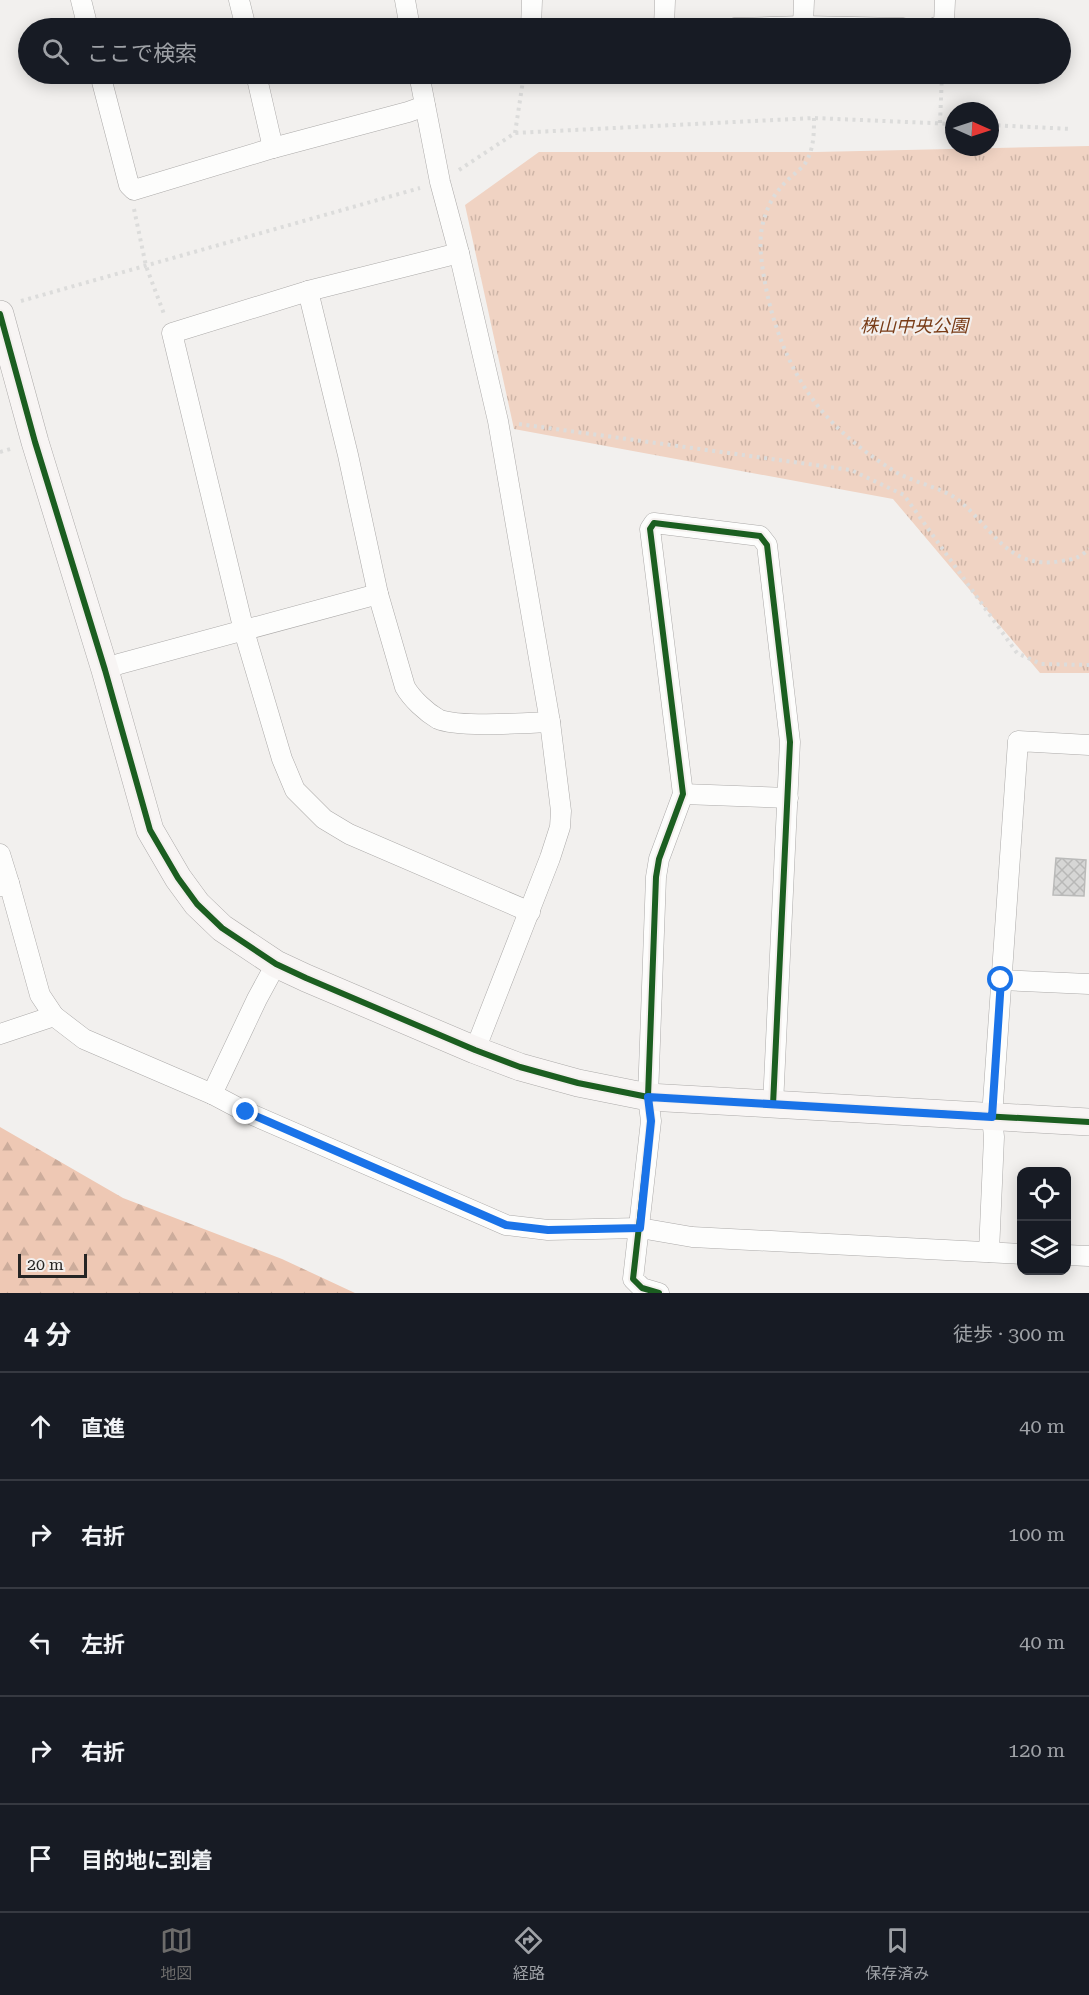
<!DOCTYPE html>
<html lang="ja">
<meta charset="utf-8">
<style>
:root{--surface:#171b24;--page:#242831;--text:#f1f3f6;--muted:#9ea1a6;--line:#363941;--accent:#6d6c6b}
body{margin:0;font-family:"Roboto Serif","Noto Sans JP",serif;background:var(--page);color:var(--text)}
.controls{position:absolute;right:18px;bottom:18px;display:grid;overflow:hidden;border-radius:12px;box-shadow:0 3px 15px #0003}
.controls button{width:54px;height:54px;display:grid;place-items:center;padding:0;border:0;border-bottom:2px solid var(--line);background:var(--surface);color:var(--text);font:30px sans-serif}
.compass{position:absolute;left:945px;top:102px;width:54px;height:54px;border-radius:50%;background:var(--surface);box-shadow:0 3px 15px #0003;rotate:93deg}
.scale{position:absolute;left:18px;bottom:15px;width:69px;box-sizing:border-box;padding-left:6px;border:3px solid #262524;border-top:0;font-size:16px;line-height:21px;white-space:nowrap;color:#262524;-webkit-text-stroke:4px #f3efed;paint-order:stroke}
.stop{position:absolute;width:18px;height:18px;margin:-14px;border:4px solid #1a73e8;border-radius:50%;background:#fff}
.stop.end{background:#1a73e8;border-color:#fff;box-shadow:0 2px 6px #0008}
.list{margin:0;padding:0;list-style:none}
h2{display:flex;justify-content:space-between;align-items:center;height:78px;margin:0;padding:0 24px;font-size:26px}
h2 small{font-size:20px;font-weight:400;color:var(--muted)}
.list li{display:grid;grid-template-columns:39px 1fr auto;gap:18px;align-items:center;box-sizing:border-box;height:108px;padding:0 24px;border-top:2px solid var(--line)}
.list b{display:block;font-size:22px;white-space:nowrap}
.list em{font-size:20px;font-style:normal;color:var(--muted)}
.icon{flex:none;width:33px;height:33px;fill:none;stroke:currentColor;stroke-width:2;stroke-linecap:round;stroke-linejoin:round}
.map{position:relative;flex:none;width:1089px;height:1293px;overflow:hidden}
.search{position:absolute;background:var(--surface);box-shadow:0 3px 15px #0003;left:18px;right:18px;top:18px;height:66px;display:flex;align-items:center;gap:15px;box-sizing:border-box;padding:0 21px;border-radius:33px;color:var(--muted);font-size:22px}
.sheet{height:618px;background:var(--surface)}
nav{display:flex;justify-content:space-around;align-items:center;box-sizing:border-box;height:84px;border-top:2px solid var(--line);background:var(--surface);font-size:16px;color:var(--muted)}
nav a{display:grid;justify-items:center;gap:3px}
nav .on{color:var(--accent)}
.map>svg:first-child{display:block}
.grass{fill:url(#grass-tufts)}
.forest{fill:url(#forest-firs)}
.building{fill:url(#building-cross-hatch);stroke:#babab9;stroke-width:1.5}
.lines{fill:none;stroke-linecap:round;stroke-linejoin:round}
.street-casing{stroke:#acaaa9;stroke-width:21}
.secondary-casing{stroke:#acaaa9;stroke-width:28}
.path{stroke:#dcdcdb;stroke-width:4;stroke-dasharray:3 4.5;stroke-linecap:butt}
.street{stroke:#fdfdfc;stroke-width:20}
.secondary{stroke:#f8f5f4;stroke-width:27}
.cycleway-casing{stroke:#f3efed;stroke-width:10}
.cycleway{stroke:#1b5e20;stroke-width:6}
.route{stroke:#1a73e8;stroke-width:8}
.labels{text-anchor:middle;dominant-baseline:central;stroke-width:4.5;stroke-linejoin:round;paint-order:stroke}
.park-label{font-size:18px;font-style:italic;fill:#783b16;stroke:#f3efed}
</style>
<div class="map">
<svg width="1089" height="1293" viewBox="0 0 1089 1293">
<defs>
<pattern id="grass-tufts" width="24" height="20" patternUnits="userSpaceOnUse" patternTransform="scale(1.5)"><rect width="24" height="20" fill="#f0d3c3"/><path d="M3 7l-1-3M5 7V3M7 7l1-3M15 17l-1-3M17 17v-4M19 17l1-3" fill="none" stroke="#ceb5a7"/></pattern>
<pattern id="forest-firs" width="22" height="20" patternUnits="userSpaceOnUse" patternTransform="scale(1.5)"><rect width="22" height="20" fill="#eec8b4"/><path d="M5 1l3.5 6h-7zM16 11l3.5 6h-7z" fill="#ccac9b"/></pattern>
<pattern id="building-cross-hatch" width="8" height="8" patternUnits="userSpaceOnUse" patternTransform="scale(1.5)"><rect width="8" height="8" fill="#d6d6d5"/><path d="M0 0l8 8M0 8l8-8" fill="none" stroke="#b8b8b7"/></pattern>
</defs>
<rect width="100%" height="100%" fill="#f2f0ee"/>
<!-- grass -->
<polygon class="grass" points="1089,146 1089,673 1040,673 893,499 514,429 465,205 539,152 816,152"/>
<!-- forest -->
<polygon class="forest" points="0,1127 123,1198 282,1259 355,1293 0,1293"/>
<!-- building -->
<polygon class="building" points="1056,858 1086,860 1084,896 1053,895"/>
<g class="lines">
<defs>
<g id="street">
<polyline points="81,0 88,28"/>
<polyline points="239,0 246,28"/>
<polyline points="405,0 410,28"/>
<polyline points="803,26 804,0"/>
<polyline points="531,28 532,0"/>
<polyline points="664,28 665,0"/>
<polyline points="734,28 803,26 903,28"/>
<polyline points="934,28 944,24 945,0"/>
<polyline points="100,74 129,185 134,190 273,148 408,112 425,106"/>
<polyline points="256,74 273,148"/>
<polyline points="419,74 440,182 459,253 498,421 550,722 561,811 560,827 550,858 475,1050"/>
<polyline points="459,253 308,291 172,333 244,631 282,759 295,790 324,819 349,834 530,912"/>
<path d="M308,291L348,455L378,594L405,687C412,699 426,712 438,719C458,728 526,723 550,722"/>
<polyline points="105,670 119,664 378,594"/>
<polyline points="683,794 788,798"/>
<polyline points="0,854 9,883"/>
<polyline points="0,886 9,883 40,995 54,1016 84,1039 212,1094 257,999 276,964"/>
<polyline points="1001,980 1089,984"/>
<polyline points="0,1034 54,1016"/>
<polyline points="212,1094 246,1112 506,1225 548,1230 640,1228 692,1237 1022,1254"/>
<polyline points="989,1252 994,1137 992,1117 1018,741 1089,745"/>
<polyline points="1066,1255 1089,1256"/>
<polyline points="659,1293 642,1288 633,1279 651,1121 648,1097 656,877 659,859 683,794 650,529 654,523 760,536 767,545 790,742 773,1105"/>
</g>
<polyline id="secondary" points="0,314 35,442 105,670 150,830 178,878 197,904 222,928 276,964 306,978 475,1050 520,1067 578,1083 648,1097 1089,1122"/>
</defs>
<!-- street casing -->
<use href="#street" class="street-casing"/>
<!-- secondary casing -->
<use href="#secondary" class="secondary-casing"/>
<!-- path -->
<g class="path">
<path d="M814,118C814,133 814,148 806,162C802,169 793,174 787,181C767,199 758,228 761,255C767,314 789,378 831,421C848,439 870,456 891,469C910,482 941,487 957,499C992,526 1007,571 1061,561C1074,559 1078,559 1089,549"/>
<polyline points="940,123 942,74"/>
<polyline points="990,125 1071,129"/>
<polyline points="515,133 524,74"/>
<polyline points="459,170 515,133 814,118 954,124"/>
<polyline points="134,209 146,266 164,314"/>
<polyline points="21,301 420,188"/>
<polyline points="519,424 851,470 904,495 1017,653 1041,664 1089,665"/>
<polyline points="0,452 14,448"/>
</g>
<!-- street -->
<use href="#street" class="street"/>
<!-- secondary -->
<use href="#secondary" class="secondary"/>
<defs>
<g id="cycleway">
<polyline points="0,314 35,442 105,670 150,830 178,878 197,904 222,928 276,964 306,978 475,1050 520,1067 578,1083 648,1097 1089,1122"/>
<polyline points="659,1293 642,1288 633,1279 651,1121 648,1097 656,877 659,859 683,794 650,529 654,523 760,536 767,545 790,742 773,1105"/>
</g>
</defs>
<!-- cycleway casing -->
<use href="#cycleway" class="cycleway-casing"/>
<!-- cycleway -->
<use href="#cycleway" class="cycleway"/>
</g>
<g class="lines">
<!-- route -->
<polyline class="route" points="246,1112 506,1225 548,1230 640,1228 651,1121 648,1097 992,1117 1001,980"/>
</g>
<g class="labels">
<!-- park labels -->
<g class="park-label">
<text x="914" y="325">株山中央公園</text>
</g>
</g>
</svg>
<div class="controls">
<button><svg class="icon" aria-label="locate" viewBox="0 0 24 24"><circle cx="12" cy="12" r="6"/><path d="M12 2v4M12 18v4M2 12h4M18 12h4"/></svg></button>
<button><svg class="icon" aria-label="layers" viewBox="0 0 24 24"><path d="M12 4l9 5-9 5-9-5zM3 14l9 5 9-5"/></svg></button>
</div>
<svg class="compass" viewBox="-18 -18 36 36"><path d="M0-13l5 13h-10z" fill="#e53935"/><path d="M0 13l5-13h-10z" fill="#9ea1a6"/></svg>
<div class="scale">20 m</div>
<div class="stop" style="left:1001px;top:980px"></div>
<div class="stop end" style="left:246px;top:1112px"></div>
<div class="search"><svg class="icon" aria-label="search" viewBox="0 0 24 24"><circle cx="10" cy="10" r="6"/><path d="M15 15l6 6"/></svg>ここで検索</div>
</div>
<section class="sheet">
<h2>4 分<small>徒歩 · 300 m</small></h2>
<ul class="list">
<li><svg class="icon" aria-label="ahead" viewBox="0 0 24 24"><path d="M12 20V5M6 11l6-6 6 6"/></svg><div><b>直進</b></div><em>40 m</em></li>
<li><svg class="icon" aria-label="right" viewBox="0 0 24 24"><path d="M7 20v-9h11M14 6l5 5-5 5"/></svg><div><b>右折</b></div><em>100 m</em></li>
<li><svg class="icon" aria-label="left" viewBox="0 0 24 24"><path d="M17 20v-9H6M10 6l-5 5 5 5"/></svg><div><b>左折</b></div><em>40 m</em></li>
<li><svg class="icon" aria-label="right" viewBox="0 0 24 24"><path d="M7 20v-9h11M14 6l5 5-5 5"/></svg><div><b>右折</b></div><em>120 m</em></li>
<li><svg class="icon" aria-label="arrive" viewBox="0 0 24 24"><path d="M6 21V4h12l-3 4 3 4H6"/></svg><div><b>目的地に到着</b></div></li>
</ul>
</section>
<nav>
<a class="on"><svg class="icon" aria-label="map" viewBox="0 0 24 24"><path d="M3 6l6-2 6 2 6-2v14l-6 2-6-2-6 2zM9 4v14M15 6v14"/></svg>地図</a>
<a><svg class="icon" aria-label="directions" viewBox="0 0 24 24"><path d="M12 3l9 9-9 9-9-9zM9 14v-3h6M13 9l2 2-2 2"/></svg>経路</a>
<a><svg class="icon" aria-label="saved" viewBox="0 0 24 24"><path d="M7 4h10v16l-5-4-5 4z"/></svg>保存済み</a>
</nav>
